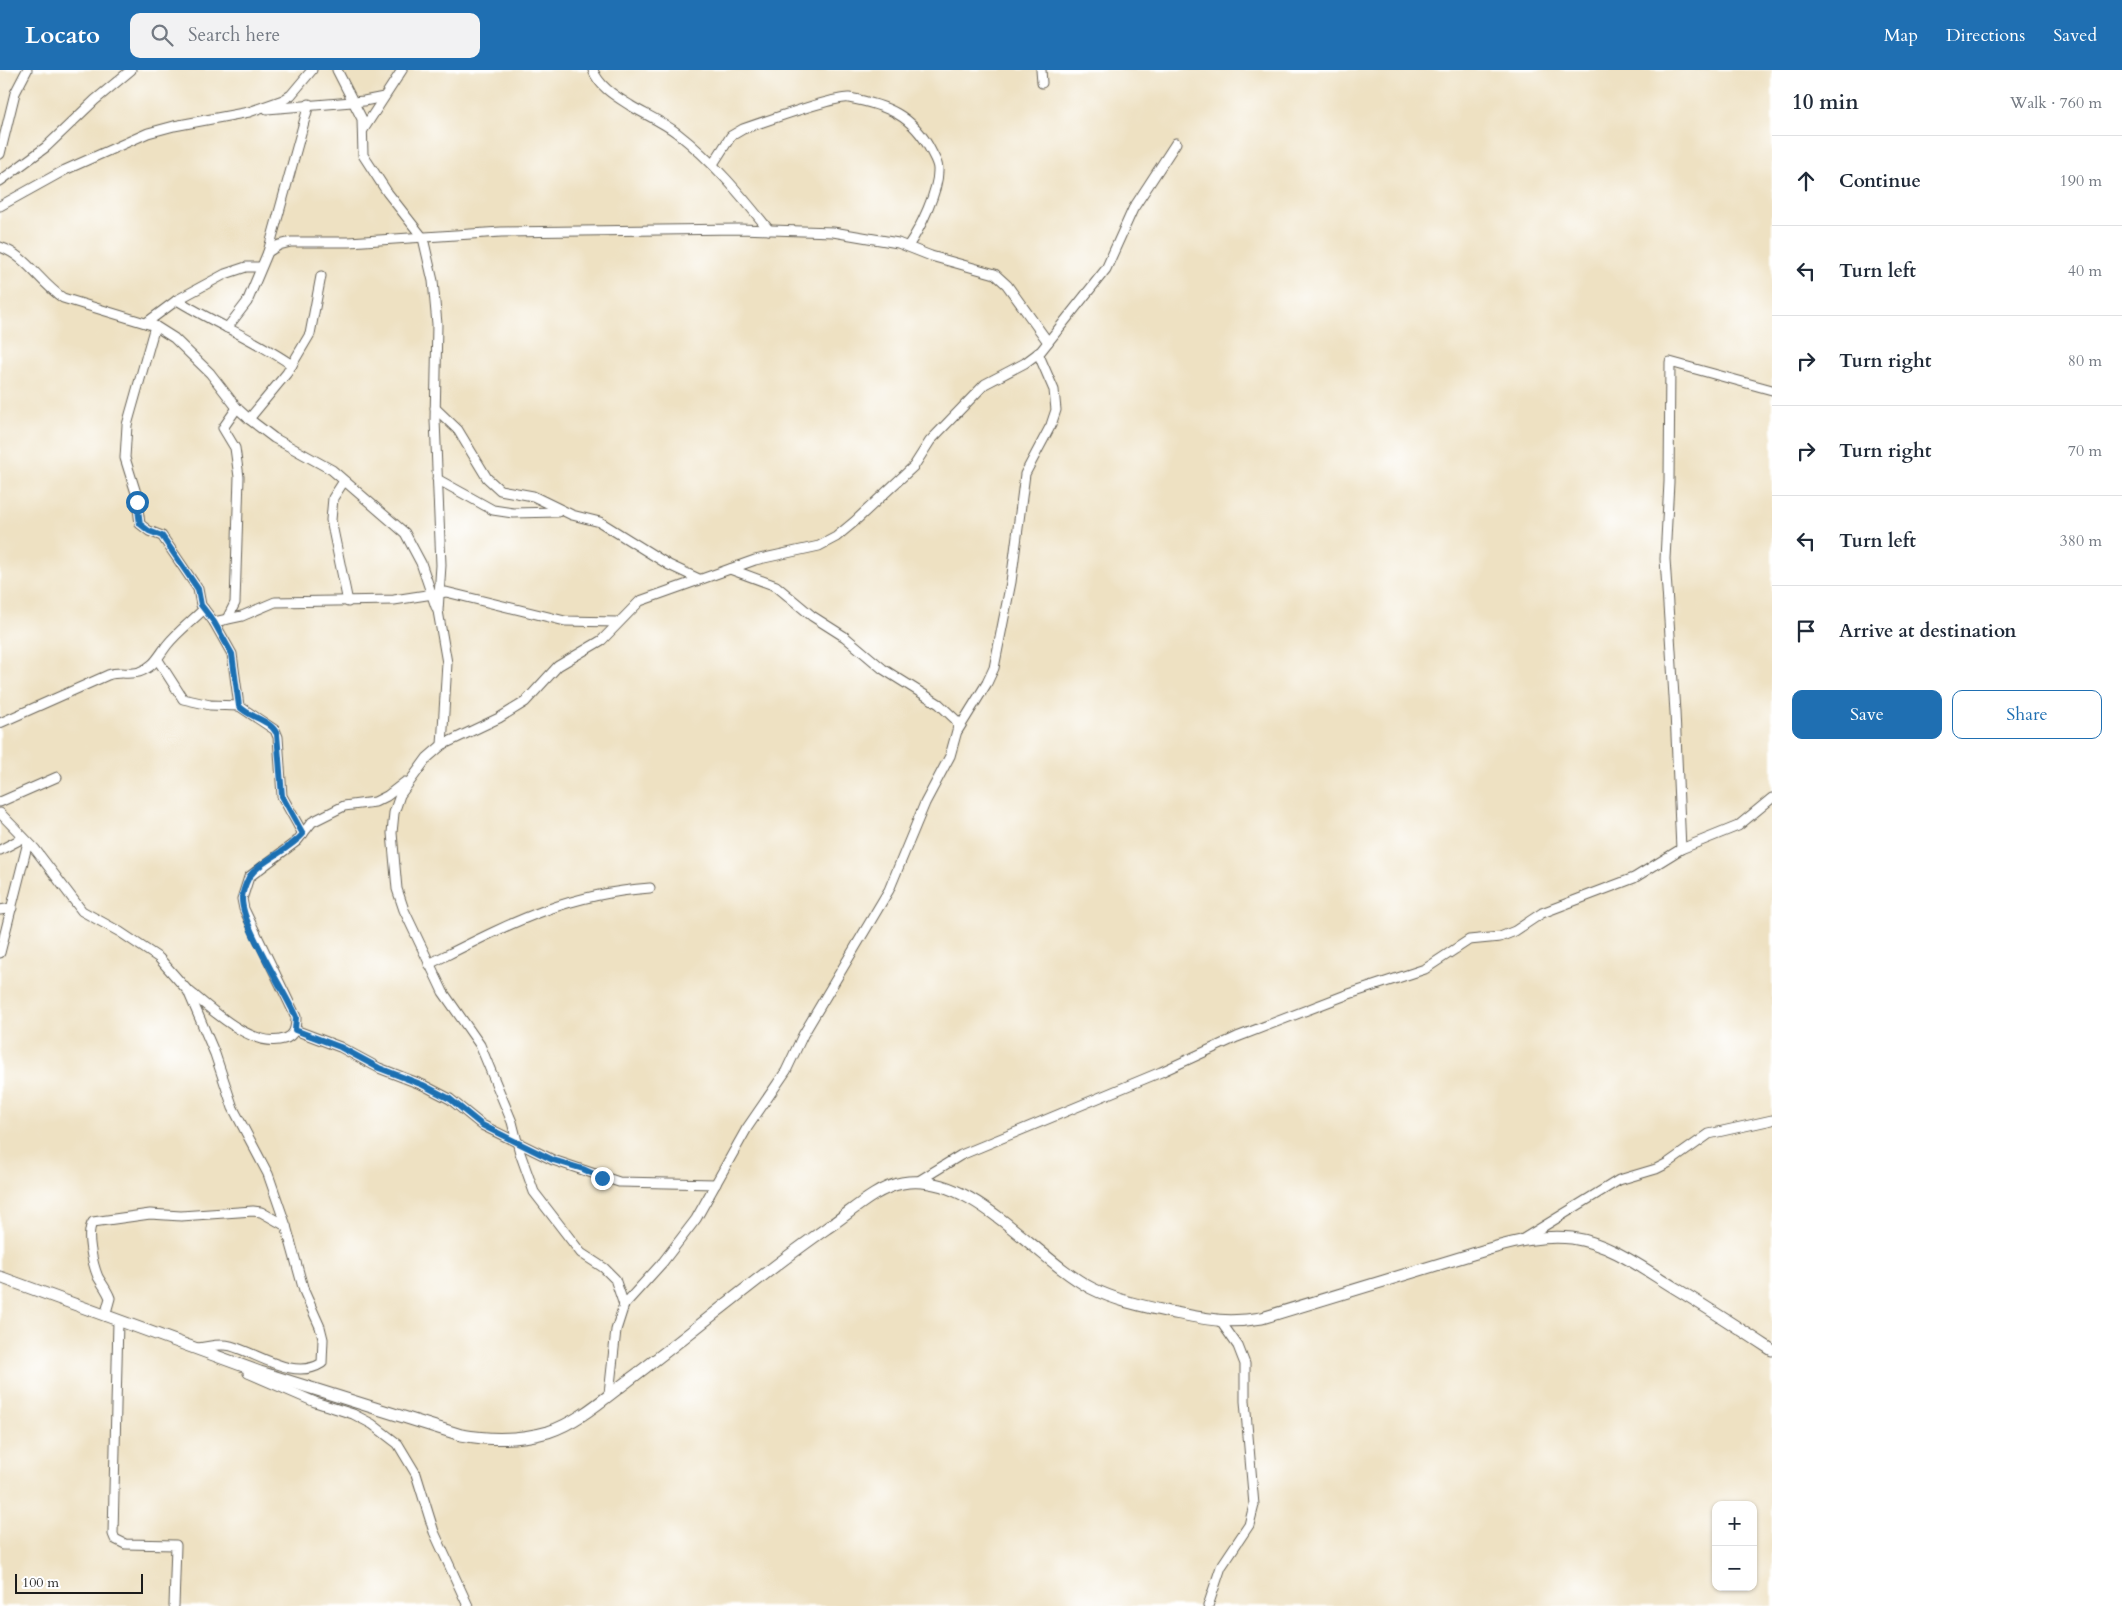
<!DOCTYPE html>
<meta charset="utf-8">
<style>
:root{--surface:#fff;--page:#f2f2f3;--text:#1f2937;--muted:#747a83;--line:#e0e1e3;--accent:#1f6fb2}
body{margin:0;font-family:Cardo,serif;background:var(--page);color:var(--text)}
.controls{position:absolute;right:15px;bottom:15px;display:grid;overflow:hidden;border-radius:10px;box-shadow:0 1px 4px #0004}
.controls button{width:45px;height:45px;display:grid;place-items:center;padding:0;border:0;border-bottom:1px solid var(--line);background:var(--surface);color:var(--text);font:25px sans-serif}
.scale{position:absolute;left:15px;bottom:12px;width:128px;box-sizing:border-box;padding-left:5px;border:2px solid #1c1c1c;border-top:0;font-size:14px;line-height:18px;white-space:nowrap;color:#1c1c1c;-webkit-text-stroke:4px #fff;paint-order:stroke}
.stop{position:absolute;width:15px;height:15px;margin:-11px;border:4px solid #1f6fb2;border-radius:50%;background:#fff}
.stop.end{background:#1f6fb2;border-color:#fff;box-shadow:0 1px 5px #0008}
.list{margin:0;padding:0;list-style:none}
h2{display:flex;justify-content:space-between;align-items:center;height:65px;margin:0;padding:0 20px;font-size:21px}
h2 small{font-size:16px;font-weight:400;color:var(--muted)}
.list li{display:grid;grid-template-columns:32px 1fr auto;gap:15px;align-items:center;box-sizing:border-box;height:90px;padding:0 20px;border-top:1px solid var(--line)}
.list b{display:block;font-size:19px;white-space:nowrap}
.list em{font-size:16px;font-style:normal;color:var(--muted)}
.actions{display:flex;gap:10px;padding:15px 20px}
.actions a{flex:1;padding:11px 0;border:1px solid var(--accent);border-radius:10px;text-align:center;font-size:18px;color:var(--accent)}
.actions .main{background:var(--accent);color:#fff}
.icon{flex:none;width:28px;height:28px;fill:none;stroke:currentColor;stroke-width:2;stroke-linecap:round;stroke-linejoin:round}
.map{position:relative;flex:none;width:1772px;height:1536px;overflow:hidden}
header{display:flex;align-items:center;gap:30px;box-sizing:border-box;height:70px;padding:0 25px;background:var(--accent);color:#fff}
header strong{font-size:24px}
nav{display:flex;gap:28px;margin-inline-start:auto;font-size:18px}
.search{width:350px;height:45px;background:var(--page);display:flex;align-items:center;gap:12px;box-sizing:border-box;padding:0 18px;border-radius:10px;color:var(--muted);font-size:19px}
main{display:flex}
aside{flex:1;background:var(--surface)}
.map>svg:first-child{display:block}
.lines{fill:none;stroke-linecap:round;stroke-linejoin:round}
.minor-casing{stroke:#666156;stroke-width:11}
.tertiary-casing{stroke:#666156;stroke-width:13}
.minor{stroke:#fff;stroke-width:9}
.tertiary{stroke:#fff;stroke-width:11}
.route{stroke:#1f6fb2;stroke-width:6}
</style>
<header>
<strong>Locato</strong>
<div class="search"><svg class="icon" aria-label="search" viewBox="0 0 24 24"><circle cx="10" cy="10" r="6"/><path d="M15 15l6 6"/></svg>Search here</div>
<nav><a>Map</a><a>Directions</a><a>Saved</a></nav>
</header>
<main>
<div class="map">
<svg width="1772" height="1536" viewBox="0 0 1772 1536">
<rect width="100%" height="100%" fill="#fff"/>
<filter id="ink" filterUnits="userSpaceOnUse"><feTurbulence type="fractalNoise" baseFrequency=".02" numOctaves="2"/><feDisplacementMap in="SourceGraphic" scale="10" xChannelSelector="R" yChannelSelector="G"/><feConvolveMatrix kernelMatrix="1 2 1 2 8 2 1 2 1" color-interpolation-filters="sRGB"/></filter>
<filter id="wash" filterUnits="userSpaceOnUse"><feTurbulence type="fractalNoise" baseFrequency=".0096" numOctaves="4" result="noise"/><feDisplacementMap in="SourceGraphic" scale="20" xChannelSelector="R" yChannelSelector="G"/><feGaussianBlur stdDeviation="1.12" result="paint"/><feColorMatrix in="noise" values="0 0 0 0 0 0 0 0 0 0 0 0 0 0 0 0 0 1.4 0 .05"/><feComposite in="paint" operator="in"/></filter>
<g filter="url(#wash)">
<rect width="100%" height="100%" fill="#eee1c2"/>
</g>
<g filter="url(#ink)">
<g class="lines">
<defs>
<g id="minor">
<polyline points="337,0 362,49 363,85 387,122 423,168 433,211 437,254 435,350 441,495 438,541 447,593 442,675"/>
<path d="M593,0C599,17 617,27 631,36C646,45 663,52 677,63C713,91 741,125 769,160"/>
<polyline points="1041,0 1042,13"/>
<polyline points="267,39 364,31 384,27"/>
<polyline points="363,60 402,0"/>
<polyline points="0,84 15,23 27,0"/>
<path d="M713,94L731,66L743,59C760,53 837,26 849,28C886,35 913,45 931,81C934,87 938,93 938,99C939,120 920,159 908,176"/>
<polyline points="0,111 46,77 95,30 131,0"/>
<polyline points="0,136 65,100 148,63 174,56 249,42 283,30 291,25 312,0"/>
<path d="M0,177C27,186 40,213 63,228L155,256L174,268L210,303L237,338L249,349L274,368L332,400L405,463L421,493L436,537"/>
<polyline points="268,182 309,34"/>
<path d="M177,230C214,253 256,270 292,295"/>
<polyline points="146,253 177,230 225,204 246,197 261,197"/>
<polyline points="155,256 127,355 125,388 136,423 140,454 149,461 162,466 198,519 201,535 214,552 232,584 239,636 275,660 278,667 282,726 303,764"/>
<polyline points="227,258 247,232 268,182 279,175 291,172 349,172 501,162 739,159 833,162 898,173 931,186 995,204 1007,215 1048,272"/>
<polyline points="435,338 458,360 487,408 500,420 533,426 572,445 600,452 669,495 699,509"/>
<polyline points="249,349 287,303 310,264 321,206"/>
<polyline points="437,409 493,440 513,443 558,442"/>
<polyline points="344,411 333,428 331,450 348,532"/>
<polyline points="227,549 235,533 239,407 235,378 223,358 237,338"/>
<polyline points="214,552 242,546 275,532 394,530 446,522 565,551 617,552"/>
<polyline points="158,590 183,629 210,635 239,636"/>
<path d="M0,653L108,605C119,601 129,605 139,602C154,597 158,587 167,575C177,562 192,551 204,539"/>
<polyline points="958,660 987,613 994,598 1011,512 1025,404 1051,355 1056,340 1054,320 1038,283"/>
<polyline points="0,732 57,707"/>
<path d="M0,743L35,779L82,841L120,862L159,888L188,921L215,984L233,1038L268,1104L286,1156L304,1221L320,1257L323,1269L322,1293C294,1311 259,1284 231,1276C219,1273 209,1277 197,1278"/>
<polyline points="1681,779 1675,642 1665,489 1669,412 1670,292 1772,320"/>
<polyline points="0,780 23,768"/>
<polyline points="0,840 12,838"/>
<polyline points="0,883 28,772"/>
<path d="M429,894C505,856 563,824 650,818"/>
<path d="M189,921C211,939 253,979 284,969C295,966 296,957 296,947L244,839L242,829L249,807L297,771L312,752L344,736L375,732L387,726L405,712"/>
<polyline points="295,960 340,977 379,998 423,1015 450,1029 482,1055 553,1090 619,1112 716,1114"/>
<polyline points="917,1112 961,1085 1161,1002 1237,967 1346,925 1425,899 1469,870 1500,867 1515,861 1542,843 1634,808 1681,779 1738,756 1772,728"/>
<polyline points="1523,1169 1619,1110 1656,1099 1668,1093 1709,1064 1772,1050"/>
<polyline points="624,1235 615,1209 604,1198 581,1183 534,1122 520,1083 512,1052 480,975 443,922 404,840 397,819 392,763 394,743 400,725 427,688 442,675 499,648 525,632 558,596 602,570 640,531 755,490 819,476 836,467 854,452 914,396 930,371 985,314 1025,293 1041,281 1106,199 1133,139 1176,73"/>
<path d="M105,1246L110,1228C107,1220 102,1214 98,1207C93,1195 85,1162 93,1152L150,1144L181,1146L253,1141L261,1142L286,1156"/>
<polyline points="118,1251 113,1464 115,1469 125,1474 176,1475 174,1536"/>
<polyline points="248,1303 315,1332 353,1344 372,1354 398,1374 416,1404 434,1462 468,1536"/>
<polyline points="609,1324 616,1260 624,1235 663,1192 696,1149 747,1058 786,1001 803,965 889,820 925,733 950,686 958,657 956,650 939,634 883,599 845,567 812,546 776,516 730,499"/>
<polyline points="1208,1536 1221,1497 1249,1455 1254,1435 1245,1331 1245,1294 1238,1276 1221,1252"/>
</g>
<path id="tertiary" d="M0,1207L260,1302L461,1365C489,1370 520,1370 548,1362C577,1353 605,1328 629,1310C696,1260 759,1205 827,1158C850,1143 875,1118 902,1113C971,1100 1035,1189 1091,1218C1117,1231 1143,1236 1170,1242C1206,1249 1225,1254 1262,1248L1489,1179C1517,1171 1543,1165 1572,1168C1609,1173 1644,1199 1675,1218C1708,1238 1740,1259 1772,1280"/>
</defs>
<!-- minor casing -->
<use href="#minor" class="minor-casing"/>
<!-- tertiary casing -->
<use href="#tertiary" class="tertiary-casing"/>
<!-- minor -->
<use href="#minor" class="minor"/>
<!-- tertiary -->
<use href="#tertiary" class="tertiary"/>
</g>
</g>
<g class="lines" filter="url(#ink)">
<!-- route -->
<path class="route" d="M137,432L140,454L149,461L162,466L198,519L201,535L214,552L232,584L239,636C249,648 269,648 277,664L282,726L303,764C288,781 261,790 249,807C246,813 242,823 242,829C242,856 284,920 296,947L295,960L340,977L379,998L423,1015L450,1029L482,1055L500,1064L553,1090L583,1099L602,1108"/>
</g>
</svg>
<div class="controls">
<button>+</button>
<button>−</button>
</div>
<div class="scale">100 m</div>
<div class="stop" style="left:137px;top:432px"></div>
<div class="stop end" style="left:602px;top:1108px"></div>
</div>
<aside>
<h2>10 min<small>Walk · 760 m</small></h2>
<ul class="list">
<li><svg class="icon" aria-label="ahead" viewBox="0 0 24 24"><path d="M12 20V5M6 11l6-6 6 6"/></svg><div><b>Continue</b></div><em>190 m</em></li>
<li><svg class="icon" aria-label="left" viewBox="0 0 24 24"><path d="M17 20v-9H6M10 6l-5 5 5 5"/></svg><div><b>Turn left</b></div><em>40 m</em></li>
<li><svg class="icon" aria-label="right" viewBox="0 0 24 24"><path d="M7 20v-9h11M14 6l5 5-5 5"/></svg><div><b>Turn right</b></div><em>80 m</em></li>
<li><svg class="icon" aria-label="right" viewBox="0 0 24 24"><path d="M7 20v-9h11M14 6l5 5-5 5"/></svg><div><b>Turn right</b></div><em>70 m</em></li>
<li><svg class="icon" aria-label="left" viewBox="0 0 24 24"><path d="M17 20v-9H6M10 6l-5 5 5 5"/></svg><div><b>Turn left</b></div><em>380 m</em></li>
<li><svg class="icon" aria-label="arrive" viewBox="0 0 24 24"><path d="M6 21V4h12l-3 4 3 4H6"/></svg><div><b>Arrive at destination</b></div></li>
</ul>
<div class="actions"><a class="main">Save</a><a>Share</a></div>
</aside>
</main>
